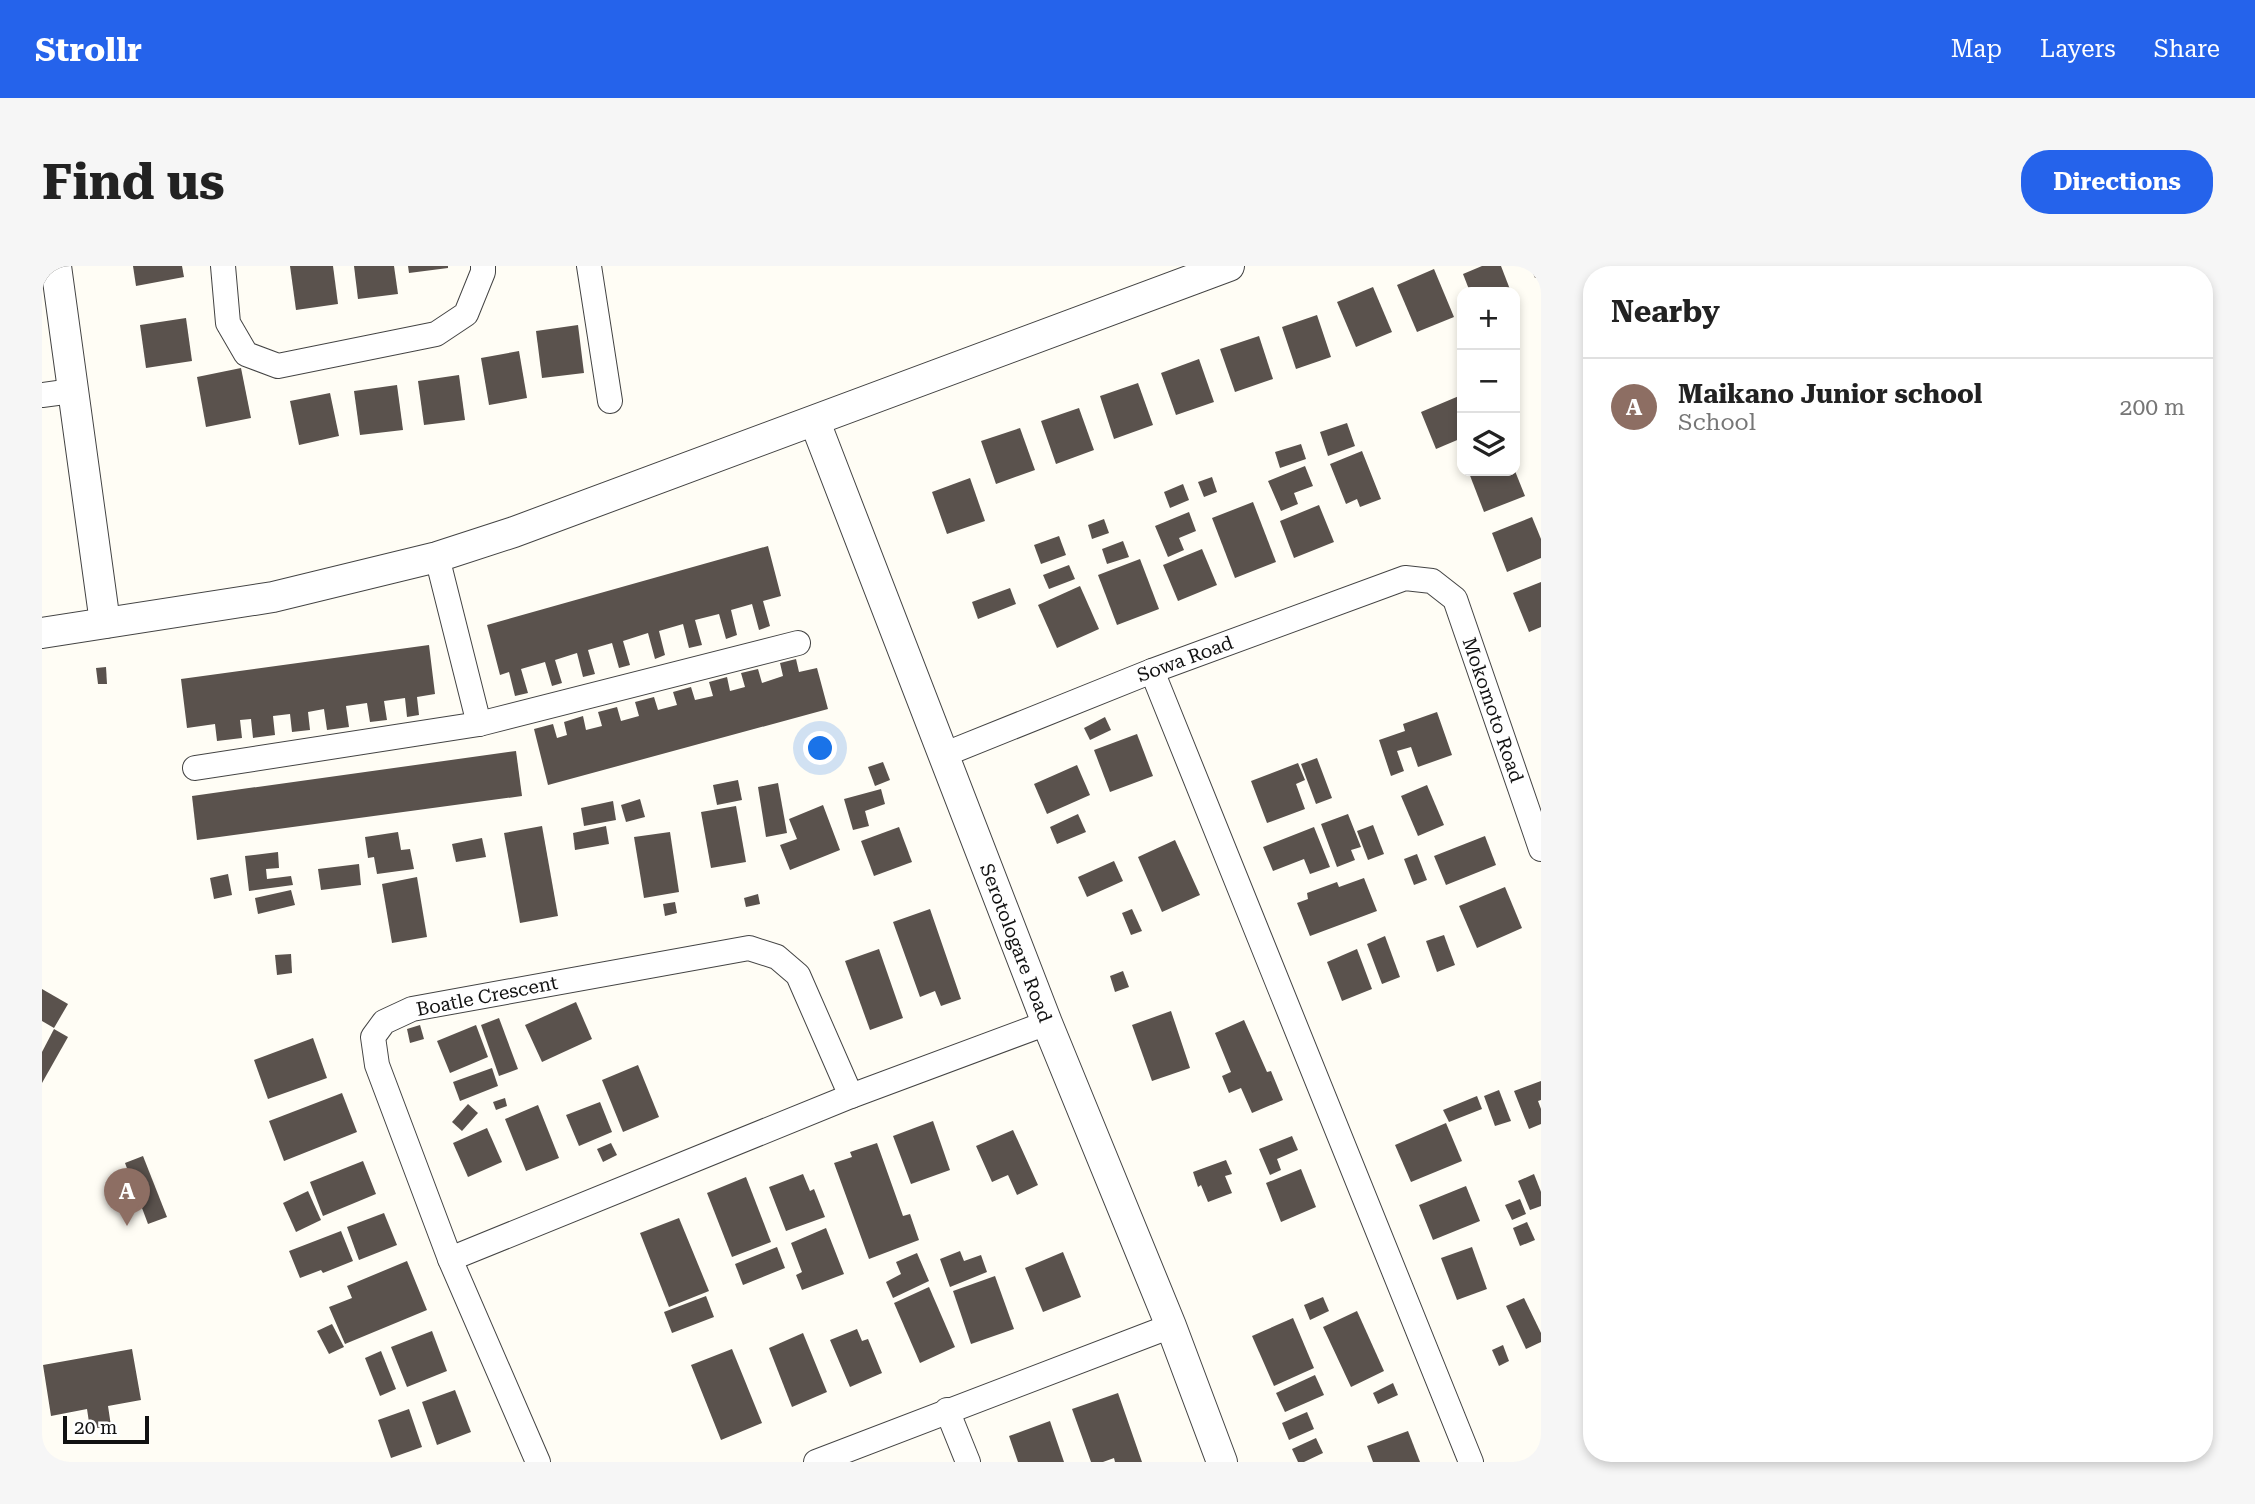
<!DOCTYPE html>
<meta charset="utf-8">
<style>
:root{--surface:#fff;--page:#f6f6f6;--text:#222;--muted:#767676;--line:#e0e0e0;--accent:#2563eb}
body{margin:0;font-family:"Roboto Serif",serif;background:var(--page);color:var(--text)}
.controls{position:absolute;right:21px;top:21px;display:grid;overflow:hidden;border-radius:14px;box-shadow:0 4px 10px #0003}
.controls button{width:63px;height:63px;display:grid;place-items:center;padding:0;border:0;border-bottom:2px solid var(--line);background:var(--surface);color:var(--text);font:35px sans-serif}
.scale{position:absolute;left:21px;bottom:18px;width:86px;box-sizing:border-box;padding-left:7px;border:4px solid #111;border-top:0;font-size:19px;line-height:24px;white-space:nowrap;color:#111;-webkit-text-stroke:5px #fff;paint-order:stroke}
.you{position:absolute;left:779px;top:483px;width:24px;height:24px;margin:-18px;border:5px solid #fff;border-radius:50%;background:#1a73e8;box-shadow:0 0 0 10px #1a73e833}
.badge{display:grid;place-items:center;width:46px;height:46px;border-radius:50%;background:var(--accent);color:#fff;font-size:23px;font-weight:700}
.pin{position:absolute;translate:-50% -58px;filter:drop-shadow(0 2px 4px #0008)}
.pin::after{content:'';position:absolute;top:37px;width:24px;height:21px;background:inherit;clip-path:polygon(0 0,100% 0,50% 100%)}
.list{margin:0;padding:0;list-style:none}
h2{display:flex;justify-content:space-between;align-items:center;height:91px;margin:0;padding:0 28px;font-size:30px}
h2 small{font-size:23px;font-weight:400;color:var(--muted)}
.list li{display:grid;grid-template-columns:46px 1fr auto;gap:21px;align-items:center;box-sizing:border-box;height:98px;padding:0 28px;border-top:2px solid var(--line)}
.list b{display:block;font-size:26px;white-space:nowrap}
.list p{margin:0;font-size:23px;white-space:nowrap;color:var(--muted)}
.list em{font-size:23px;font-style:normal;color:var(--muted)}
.icon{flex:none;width:38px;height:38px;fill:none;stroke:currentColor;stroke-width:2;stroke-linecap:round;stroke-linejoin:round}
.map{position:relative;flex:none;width:1499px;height:1196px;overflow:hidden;border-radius:28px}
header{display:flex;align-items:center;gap:42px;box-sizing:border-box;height:98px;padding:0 35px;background:var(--accent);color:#fff}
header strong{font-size:33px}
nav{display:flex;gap:38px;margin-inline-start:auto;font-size:24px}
.intro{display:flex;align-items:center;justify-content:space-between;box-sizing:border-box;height:168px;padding:0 42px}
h1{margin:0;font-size:49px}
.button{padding:18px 32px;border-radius:28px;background:var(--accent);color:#fff;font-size:24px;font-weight:700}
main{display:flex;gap:42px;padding:0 42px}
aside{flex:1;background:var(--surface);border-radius:28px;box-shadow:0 4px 10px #0003}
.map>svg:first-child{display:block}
.building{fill:#5a524d}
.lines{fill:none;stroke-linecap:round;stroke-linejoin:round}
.service-casing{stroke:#444;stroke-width:14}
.minor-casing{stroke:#444;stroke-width:26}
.tertiary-casing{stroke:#444;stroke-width:32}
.service{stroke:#fff;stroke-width:12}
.minor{stroke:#fff;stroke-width:24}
.tertiary{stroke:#fff;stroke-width:30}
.labels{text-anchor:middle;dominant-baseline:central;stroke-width:7;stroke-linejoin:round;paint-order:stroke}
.street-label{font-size:19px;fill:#111;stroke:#fff}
</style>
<header>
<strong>Strollr</strong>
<nav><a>Map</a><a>Layers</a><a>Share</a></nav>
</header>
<div class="intro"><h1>Find us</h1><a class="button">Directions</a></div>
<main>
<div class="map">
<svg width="1499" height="1196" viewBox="0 0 1499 1196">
<rect width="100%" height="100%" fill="#fffdf5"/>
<!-- building -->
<g class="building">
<polygon points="91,0 140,0 142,11 94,20"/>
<polygon points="248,0 291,0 296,38 254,44"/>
<polygon points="312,0 352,0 356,28 316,33"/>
<polygon points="366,0 406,0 406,2 367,7"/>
<polygon points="1440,0 1459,0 1469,26 1428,26 1421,8"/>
<polygon points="1488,0 1499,0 1499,10 1493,12"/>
<polygon points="1392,3 1412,51 1375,66 1355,19"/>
<polygon points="1331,21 1350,66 1314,81 1295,36"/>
<polygon points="1275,49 1289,91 1254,103 1240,61"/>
<polygon points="144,52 150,95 104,102 98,59"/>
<polygon points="536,59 542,107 500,112 494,65"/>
<polygon points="1217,70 1231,113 1193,126 1178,83"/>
<polygon points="477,85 485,132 447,139 439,92"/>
<polygon points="1157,93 1172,136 1134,149 1119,107"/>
<polygon points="199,102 209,152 164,161 155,111"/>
<polygon points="417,109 423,154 382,159 376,115"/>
<polygon points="1096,117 1111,159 1072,173 1058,130"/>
<polygon points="355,119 361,164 318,169 312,125"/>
<polygon points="288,127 297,170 257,179 248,135"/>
<polygon points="1417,130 1420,139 1420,172 1394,183 1379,146"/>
<polygon points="1037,142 1052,184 1014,198 999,155"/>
<polygon points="1305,157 1313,180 1286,190 1278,166"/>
<polygon points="978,162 993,204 954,218 939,175"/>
<polygon points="1259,178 1264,193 1238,202 1233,186"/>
<polygon points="1320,185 1339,233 1318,241 1315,233 1304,238 1288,198"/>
<polygon points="1263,200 1271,220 1252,227 1256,238 1239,245 1226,215"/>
<polygon points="1433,205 1473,205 1483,230 1442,246 1427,207"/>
<polygon points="1170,211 1175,226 1162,231 1156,216"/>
<polygon points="928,212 943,255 905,268 890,226"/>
<polygon points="1141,218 1147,234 1128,242 1122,226"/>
<polygon points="1211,236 1234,296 1193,312 1170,252"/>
<polygon points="1277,239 1292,276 1252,292 1238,255"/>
<polygon points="1147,246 1154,265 1137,272 1142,284 1126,291 1113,260"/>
<polygon points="1490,251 1499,273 1499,292 1465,306 1450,267"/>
<polygon points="1062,253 1067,267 1050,273 1046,259"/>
<polygon points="1017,270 1024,289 999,298 992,279"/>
<polygon points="1081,275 1087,291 1065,298 1060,283"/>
<polygon points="726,280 739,330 721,335 728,360 717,364 710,338 689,344 695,369 684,373 677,348 653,354 660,379 647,382 641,358 617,365 623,389 613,393 606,367 581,375 588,399 577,402 570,377 546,384 553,408 541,411 535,387 513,394 520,417 510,420 503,396 479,403 486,427 473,430 467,406 458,409 445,359"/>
<polygon points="1160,283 1175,319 1136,335 1121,299"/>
<polygon points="1098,293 1117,343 1075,359 1056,309"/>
<polygon points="1027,299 1033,313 1007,323 1001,309"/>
<polygon points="1499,316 1499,361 1487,366 1471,327"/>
<polygon points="1038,320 1057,363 1015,382 996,339"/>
<polygon points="968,322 974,338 936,353 930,336"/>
<polygon points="387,379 393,428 375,431 377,449 365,451 363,432 342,435 345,454 328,456 325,437 304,440 307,461 285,464 282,443 266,446 268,464 250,466 248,448 231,450 233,469 211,472 209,453 198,454 200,472 175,475 173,458 145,462 139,413"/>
<polygon points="754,393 757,406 775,402 786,443 506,519 492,463 511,458 515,472 525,469 522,456 541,450 544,464 560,460 556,446 575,441 579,455 597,450 593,436 612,431 616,444 635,439 631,426 649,421 653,434 671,430 667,416 685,411 688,425 703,421 699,407 716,403 720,417 741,410 738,397"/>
<polygon points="64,401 65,418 56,418 54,402"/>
<polygon points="1395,446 1410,489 1376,501 1369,481 1355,485 1362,505 1349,510 1337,474 1363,465 1361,458"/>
<polygon points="1063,451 1069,464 1048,474 1042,462"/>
<polygon points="1095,468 1111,510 1068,526 1052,484"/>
<polygon points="474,485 480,530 155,574 150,530"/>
<polygon points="1275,492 1290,532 1274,538 1259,498"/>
<polygon points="841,496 848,514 833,520 826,501"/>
<polygon points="1256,497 1263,514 1254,518 1263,543 1225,557 1209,515"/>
<polygon points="1035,499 1048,529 1005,548 992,518"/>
<polygon points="696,514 700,534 675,539 671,519"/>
<polygon points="736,517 745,567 724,571 716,521"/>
<polygon points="1385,519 1402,559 1376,570 1359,530"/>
<polygon points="839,523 843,538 823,545 827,560 811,564 802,533"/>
<polygon points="598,533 603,551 584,556 579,539"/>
<polygon points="571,535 574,554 542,560 539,542"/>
<polygon points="781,539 798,584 748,604 738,579 755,573 747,553"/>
<polygon points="694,540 704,596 669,602 659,546"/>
<polygon points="1036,548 1044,566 1015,578 1008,561"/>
<polygon points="1306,548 1319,581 1309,584 1313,594 1295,601 1279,558"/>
<polygon points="1331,559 1342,588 1326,594 1315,565"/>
<polygon points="500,560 516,650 478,657 462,567"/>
<polygon points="564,560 567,578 533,584 531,567"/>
<polygon points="857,561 870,596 832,610 819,575"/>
<polygon points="1272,561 1288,601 1268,608 1262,593 1231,605 1221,581"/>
<polygon points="356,566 359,584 368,583 372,603 335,608 332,591 326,592 323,571"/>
<polygon points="628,566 637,626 602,632 592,571"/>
<polygon points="1443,570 1454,599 1404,619 1392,590"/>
<polygon points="440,572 444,591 414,596 410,578"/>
<polygon points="1133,574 1158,629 1120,646 1096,591"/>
<polygon points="236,586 237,602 224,603 225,613 249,610 251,619 207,625 203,590"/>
<polygon points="1375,588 1385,614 1372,619 1362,593"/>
<polygon points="1072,595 1081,615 1045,631 1036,611"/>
<polygon points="317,598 319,619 279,624 276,603"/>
<polygon points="186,608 190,629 172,633 168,612"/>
<polygon points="375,611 385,671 350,677 340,618"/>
<polygon points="1322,612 1335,645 1268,670 1255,637 1266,633 1265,627 1295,616 1297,621"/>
<polygon points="1463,621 1480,662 1435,682 1417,640"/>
<polygon points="249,624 253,639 216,648 213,632"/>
<polygon points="716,628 718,638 704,641 702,632"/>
<polygon points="633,636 635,647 623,650 621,638"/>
<polygon points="888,643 919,733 899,740 893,725 878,731 851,656"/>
<polygon points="1090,643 1100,665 1089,669 1080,647"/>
<polygon points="1402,669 1413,699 1395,706 1384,675"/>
<polygon points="1343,670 1358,711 1340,718 1325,678"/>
<polygon points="837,683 861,752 828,764 803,695"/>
<polygon points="1315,683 1330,723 1300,735 1285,696"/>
<polygon points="249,688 250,707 235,709 233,689"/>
<polygon points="1081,705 1087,721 1073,726 1068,710"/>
<polygon points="0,723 26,738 12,762 0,755"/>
<polygon points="534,736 550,773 500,796 483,759"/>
<polygon points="1129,745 1148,802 1110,815 1090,759"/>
<polygon points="457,752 476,803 457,810 439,759"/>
<polygon points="1202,754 1225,806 1229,805 1241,834 1210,847 1199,822 1187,827 1180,810 1189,806 1173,767"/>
<polygon points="378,759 382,773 368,777 365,763"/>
<polygon points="434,759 446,791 408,807 395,775"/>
<polygon points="12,763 26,771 0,817 0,786"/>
<polygon points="271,772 285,812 226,833 212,794"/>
<polygon points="596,799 617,851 581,866 560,814"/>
<polygon points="450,802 456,820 418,835 411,816"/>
<polygon points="1499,815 1499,834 1496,835 1499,843 1499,858 1487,863 1472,825"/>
<polygon points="1457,824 1469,855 1453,860 1442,830"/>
<polygon points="300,827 315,866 242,895 227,855"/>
<polygon points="1435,830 1440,843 1407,856 1401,844"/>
<polygon points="463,832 465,840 454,844 451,836"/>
<polygon points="558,836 570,866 537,880 524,849"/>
<polygon points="426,838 436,847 420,865 410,856"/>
<polygon points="496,839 517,892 484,905 463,853"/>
<polygon points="891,855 908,904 869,918 851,870"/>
<polygon points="1404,857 1420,895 1369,916 1353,879"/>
<polygon points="445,862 460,896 426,911 411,877"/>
<polygon points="971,864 996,919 975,929 966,909 950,916 934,880"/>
<polygon points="1250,870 1256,884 1235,893 1239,904 1228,909 1217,883"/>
<polygon points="569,877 575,889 561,896 555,883"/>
<polygon points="835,877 861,950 868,948 877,974 827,993 792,897 810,891 808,886"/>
<polygon points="101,890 125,951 106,958 83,897"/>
<polygon points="1184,894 1190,908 1183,910 1190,927 1166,936 1159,919 1156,921 1151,906"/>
<polygon points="321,895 334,928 281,950 268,916"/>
<polygon points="1259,903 1274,941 1239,956 1224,917"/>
<polygon points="761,908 768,925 772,923 783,951 744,965 727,921"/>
<polygon points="1492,908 1499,926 1499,940 1488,944 1476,915"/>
<polygon points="704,911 729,976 690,991 665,927"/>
<polygon points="1424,920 1438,955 1391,974 1377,939"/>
<polygon points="266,925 279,954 254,966 241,937"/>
<polygon points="1478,933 1484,948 1470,954 1463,939"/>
<polygon points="342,947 355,979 317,994 305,961"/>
<polygon points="637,952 667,1025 627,1041 598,967"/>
<polygon points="1485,956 1493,974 1478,980 1471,962"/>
<polygon points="784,962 802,1008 760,1024 754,1009 760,1006 749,977"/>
<polygon points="299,965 311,995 281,1007 279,1004 258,1012 247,985"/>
<polygon points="735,981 743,1002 701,1019 693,998"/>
<polygon points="1430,981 1445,1023 1415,1034 1399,992"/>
<polygon points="918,985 922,995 939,989 945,1006 908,1021 898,993"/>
<polygon points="1021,986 1039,1031 1001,1046 983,1002"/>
<polygon points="875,987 887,1015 851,1032 844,1016 859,1008 854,996"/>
<polygon points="365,995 385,1044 303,1078 287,1041 310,1032 305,1020"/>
<polygon points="953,1010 972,1063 929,1078 911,1025"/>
<polygon points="887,1021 913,1081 878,1097 852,1037"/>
<polygon points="664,1030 672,1051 630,1067 622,1046"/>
<polygon points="1281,1031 1287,1045 1268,1054 1262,1039"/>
<polygon points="1482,1032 1499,1067 1499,1076 1484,1083 1464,1040"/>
<polygon points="1315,1045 1342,1105 1309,1121 1281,1061"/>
<polygon points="1251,1052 1272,1102 1232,1120 1210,1070"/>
<polygon points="290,1058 302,1081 287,1088 275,1065"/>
<polygon points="815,1063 820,1075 826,1073 840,1107 808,1121 788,1074"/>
<polygon points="390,1065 405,1105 365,1121 349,1081"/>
<polygon points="761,1067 785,1126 750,1141 727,1082"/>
<polygon points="1461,1079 1467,1095 1457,1100 1450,1084"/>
<polygon points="90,1083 99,1134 66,1140 69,1160 48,1163 45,1143 9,1150 1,1099"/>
<polygon points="690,1083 720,1157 679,1174 649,1099"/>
<polygon points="339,1085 354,1123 338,1130 323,1092"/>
<polygon points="1273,1109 1282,1129 1243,1146 1234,1127"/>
<polygon points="1351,1117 1356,1129 1336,1138 1331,1127"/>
<polygon points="413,1124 429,1166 395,1179 380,1136"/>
<polygon points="1076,1127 1100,1196 1073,1196 1072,1192 1061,1196 1049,1196 1030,1143"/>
<polygon points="367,1143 380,1181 349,1192 336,1154"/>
<polygon points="1265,1146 1272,1163 1247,1174 1240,1157"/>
<polygon points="1008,1155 1022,1196 976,1196 967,1170"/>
<polygon points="1366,1165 1378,1196 1331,1196 1325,1180"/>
<polygon points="1274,1172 1281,1187 1262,1196 1256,1196 1250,1183"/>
</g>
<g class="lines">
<defs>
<polyline id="service" points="0,1195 4,1196"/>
<g id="minor">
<polyline points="181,0 186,57 204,88 236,100 394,68 424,48 441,6 441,0"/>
<polyline points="547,0 568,135"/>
<polyline points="0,129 30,125"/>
<polyline points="395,291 437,458"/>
<polyline points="1110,405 1429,1196"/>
<polyline points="901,489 1110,405 1363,312 1390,315 1413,333 1499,583"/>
<polyline points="153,502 437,458 756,377"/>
<polyline points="408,993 809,830 1005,757"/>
<polyline points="905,1144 926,1196"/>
<polyline points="496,1196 408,993 335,799 331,771 342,756 370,743 707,682 735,691 756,709 809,830"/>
<polyline points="774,1196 1129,1060"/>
</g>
<g id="tertiary">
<polyline points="14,0 63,357"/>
<polyline points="773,156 1005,757 1129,1060 1180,1196"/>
<polyline points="0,367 231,331 395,291 472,266 1187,0"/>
</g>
</defs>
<!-- service casing -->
<use href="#service" class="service-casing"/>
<!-- minor casing -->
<use href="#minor" class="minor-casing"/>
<!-- tertiary casing -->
<use href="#tertiary" class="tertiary-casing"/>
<!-- service -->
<use href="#service" class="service"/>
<!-- minor -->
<use href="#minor" class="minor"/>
<!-- tertiary -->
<use href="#tertiary" class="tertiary"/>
</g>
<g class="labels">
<!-- street labels -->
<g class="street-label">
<text transform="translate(1143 393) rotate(-20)">Sowa Road</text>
<text transform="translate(1451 444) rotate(71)">Mokomoto Road</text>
<text transform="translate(974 677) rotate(69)">Serotologare Road</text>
<text transform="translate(445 730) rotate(-11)">Boatle Crescent</text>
</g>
</g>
</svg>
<div class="controls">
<button>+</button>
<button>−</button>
<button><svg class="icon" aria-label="layers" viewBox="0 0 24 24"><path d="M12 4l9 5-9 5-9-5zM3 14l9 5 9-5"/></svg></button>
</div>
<div class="scale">20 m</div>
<div class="you"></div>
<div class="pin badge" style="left:85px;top:960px;background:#8d6e63">A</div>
</div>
<aside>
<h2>Nearby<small></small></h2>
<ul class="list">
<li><span class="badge" style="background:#8d6e63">A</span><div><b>Maikano Junior school</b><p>School</p></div><em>200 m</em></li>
</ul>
</aside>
</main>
